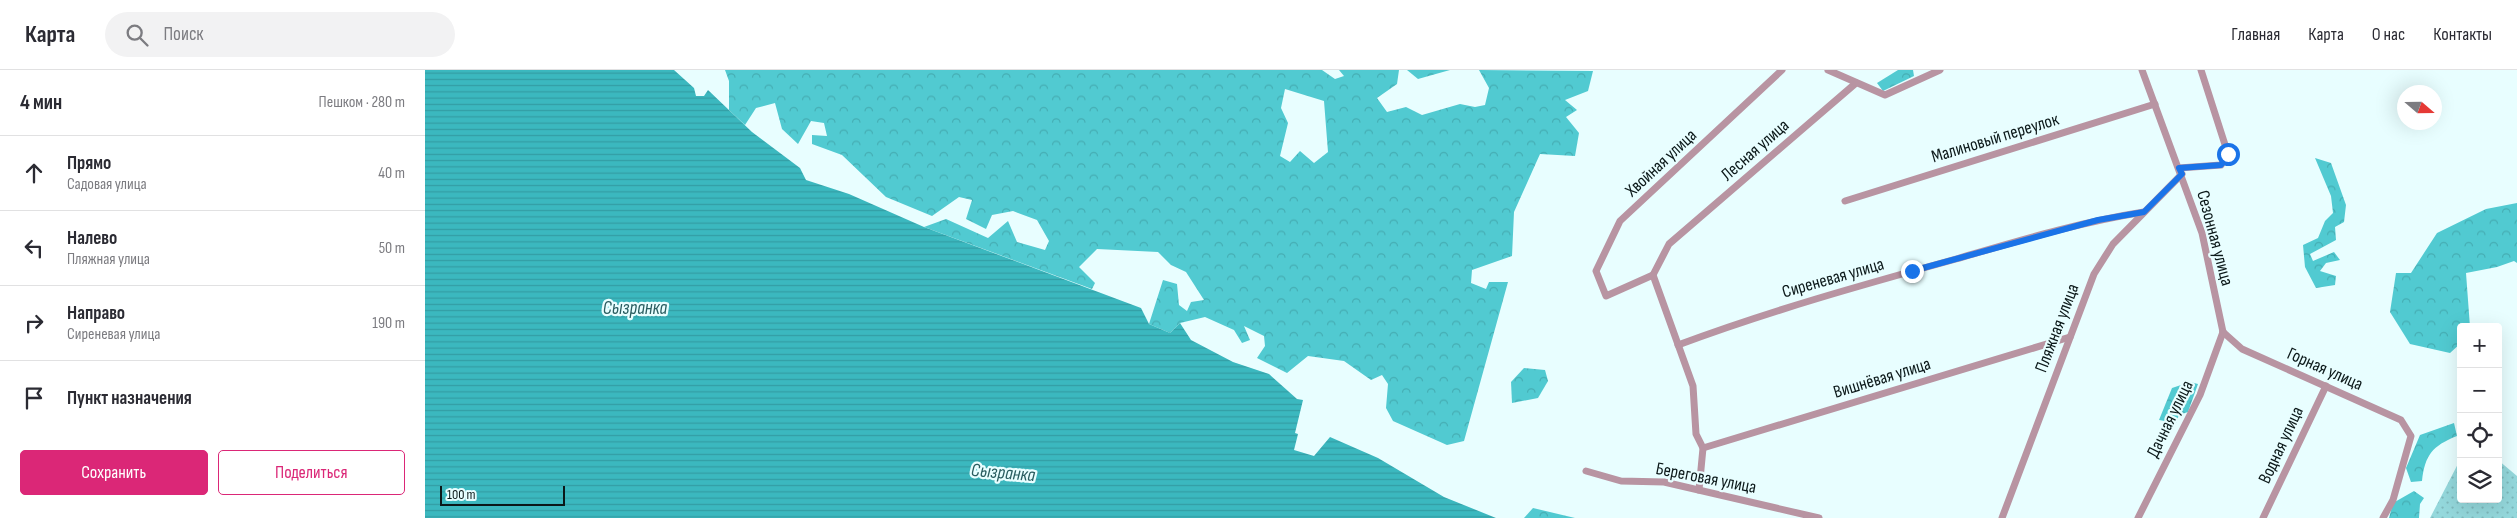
<!DOCTYPE html>
<html lang="ru">
<meta charset="utf-8">
<style>
:root{--surface:#fff;--page:#f2f2f3;--text:#2b2b33;--muted:#7c7c81;--line:#e1e1e2;--accent:#db2777}
body{margin:0;font-family:"Sofia Sans Condensed",sans-serif;background:var(--page);color:var(--text)}
.controls{position:absolute;right:15px;bottom:15px;display:grid;overflow:hidden;border-radius:5px;box-shadow:0 5px 20px #0002}
.controls button{width:45px;height:45px;display:grid;place-items:center;padding:0;border:0;border-bottom:1px solid var(--line);background:var(--surface);color:var(--text);font:25px sans-serif}
.compass{position:absolute;left:1972px;top:15px;width:45px;height:45px;border-radius:50%;background:var(--surface);box-shadow:0 5px 20px #0002;rotate:110deg}
.scale{position:absolute;left:15px;bottom:12px;width:125px;box-sizing:border-box;padding-left:5px;border:2px solid #0b1819;border-top:0;font-size:14px;line-height:18px;white-space:nowrap;color:#0b1819;-webkit-text-stroke:4px #e8feff;paint-order:stroke}
.stop{position:absolute;width:15px;height:15px;margin:-11px;border:4px solid #1a73e8;border-radius:50%;background:#fff}
.stop.end{background:#1a73e8;border-color:#fff;box-shadow:0 1px 5px #0008}
.list{margin:0;padding:0;list-style:none}
h2{display:flex;justify-content:space-between;align-items:center;height:65px;margin:0;padding:0 20px;font-size:21px}
h2 small{font-size:16px;font-weight:400;color:var(--muted)}
.list li{display:grid;grid-template-columns:32px 1fr auto;gap:15px;align-items:center;box-sizing:border-box;height:75px;padding:0 20px;border-top:1px solid var(--line)}
.list b{display:block;font-size:19px;white-space:nowrap}
.list p{margin:0;font-size:16px;white-space:nowrap;color:var(--muted)}
.list em{font-size:16px;font-style:normal;color:var(--muted)}
.actions{display:flex;gap:10px;padding:15px 20px}
.actions a{flex:1;padding:11px 0;border:1px solid var(--accent);border-radius:5px;text-align:center;font-size:18px;color:var(--accent)}
.actions .main{background:var(--accent);color:#fff}
.icon{flex:none;width:28px;height:28px;fill:none;stroke:currentColor;stroke-width:2;stroke-linecap:round;stroke-linejoin:round}
.map{position:relative;flex:none;width:2092px;height:448px;overflow:hidden}
header{display:flex;align-items:center;gap:30px;box-sizing:border-box;height:70px;padding:0 25px;background:var(--surface);border-bottom:1px solid var(--line)}
header strong{font-size:24px}
nav{display:flex;gap:28px;margin-inline-start:auto;font-size:18px}
.search{width:350px;height:45px;background:var(--page);display:flex;align-items:center;gap:12px;box-sizing:border-box;padding:0 18px;border-radius:28px;color:var(--muted);font-size:19px}
main{display:flex}
aside{flex:1;background:var(--surface)}
.map>svg:first-child{display:block}
.grass{fill:url(#grass-dots)}
.forest{fill:url(#forest-crowns);fill-rule:evenodd}
.water{fill:url(#water-rules)}
.lines{fill:none;stroke-linecap:round;stroke-linejoin:round}
.minor{stroke:#b894a2;stroke-width:7}
.route{stroke:#1a73e8;stroke-width:6}
.labels{text-anchor:middle;dominant-baseline:central;stroke-width:4.5;stroke-linejoin:round;paint-order:stroke}
.street-label{font-size:18px;fill:#0b1819;stroke:#e8feff}
.water-label{font-size:19px;font-style:italic;fill:#2a5d60;stroke:#e8feff}
</style>
<header>
<strong>Карта</strong>
<div class="search"><svg class="icon" aria-label="search" viewBox="0 0 24 24"><circle cx="10" cy="10" r="6"/><path d="M15 15l6 6"/></svg>Поиск</div>
<nav><a>Главная</a><a>Карта</a><a>О нас</a><a>Контакты</a></nav>
</header>
<main>
<aside>
<h2>4 мин<small>Пешком · 280 m</small></h2>
<ul class="list">
<li><svg class="icon" aria-label="ahead" viewBox="0 0 24 24"><path d="M12 20V5M6 11l6-6 6 6"/></svg><div><b>Прямо</b><p>Садовая улица</p></div><em>40 m</em></li>
<li><svg class="icon" aria-label="left" viewBox="0 0 24 24"><path d="M17 20v-9H6M10 6l-5 5 5 5"/></svg><div><b>Налево</b><p>Пляжная улица</p></div><em>50 m</em></li>
<li><svg class="icon" aria-label="right" viewBox="0 0 24 24"><path d="M7 20v-9h11M14 6l5 5-5 5"/></svg><div><b>Направо</b><p>Сиреневая улица</p></div><em>190 m</em></li>
<li><svg class="icon" aria-label="arrive" viewBox="0 0 24 24"><path d="M6 21V4h12l-3 4 3 4H6"/></svg><div><b>Пункт назначения</b></div></li>
</ul>
<div class="actions"><a class="main">Сохранить</a><a>Поделиться</a></div>
</aside>
<div class="map">
<svg width="2092" height="448" viewBox="0 0 2092 448">
<defs>
<pattern id="grass-dots" width="8" height="8" patternUnits="userSpaceOnUse" patternTransform="scale(1.25)"><rect width="8" height="8" fill="#94d8dc"/><path d="M2 2h.1M6 6h.1" fill="none" stroke="#7eb9bc" stroke-width="1.8" stroke-linecap="round"/></pattern>
<pattern id="forest-crowns" width="20" height="18" patternUnits="userSpaceOnUse" patternTransform="scale(1.25)"><rect width="20" height="18" fill="#51cad1"/><path d="M2 6a3 3 0 1 1 6 0M12 15a3 3 0 1 1 6 0" fill="none" stroke="#45adb3"/></pattern>
<pattern id="water-rules" width="6" height="5" patternUnits="userSpaceOnUse" patternTransform="scale(1.25)"><rect width="6" height="5" fill="#3bb8bf"/><path d="M0 2.5h6" fill="none" stroke="#339da4"/></pattern>
</defs>
<rect width="100%" height="100%" fill="#e8feff"/>
<!-- grass -->
<polygon class="grass" points="2036,388 2036,429 2073,429 2073,390 2092,406 2092,448 2005,448"/>
<!-- forest -->
<g class="forest">
<path d="M300,0H897L910,9L919,6L914,0H974L972,14L952,28L962,42L981,37L997,45L1035,34L1050,37L1060,35L1064,18L1054,0L1168,1L1163,21L1140,30L1152,40L1141,47L1154,63L1150,86L1115,84L1089,142L1087,186L1047,200L1046,213L1061,219L1064,212H1083L1039,371L1022,375L968,351L961,338L963,314L957,305L946,310L919,291L883,286L862,303L832,288L840,276L839,266L819,256L825,270L817,273L809,260L780,247L755,253L745,263L724,254L738,210L752,214L754,235L762,241L766,232L779,230L761,202L746,195L733,182L672,179L654,197L670,213L667,219L499,157L521,149L563,168L583,151L592,172L620,180L624,171L612,150L588,141L567,145L561,159L541,149L547,130L534,127L507,146L461,127L417,85L387,74V65L402,66L399,53L386,51L373,74L357,59L350,33L331,38L320,55L304,40V11ZM860,19L899,31L903,82L889,93L875,81L865,92L855,86L863,53L856,38Z"/>
<polygon points="982,0 1025,0 993,9"/>
<polygon points="1473,0 1488,0 1489,6 1458,21 1452,13"/>
<polygon points="1890,88 1906,93 1921,135 1919,152 1910,157 1911,170 1885,184 1888,191 1909,182 1915,190 1901,193 1895,201 1911,206 1910,215 1891,218 1880,197 1878,175 1893,168 1900,151 1908,143 1906,126"/>
<polygon points="2092,133 2092,193 2089,191 2072,197 2041,203 2045,257 2036,257 2036,273 2025,283 1985,274 1965,242 1971,203 1986,203 2012,163 2061,139"/>
<polygon points="1099,298 1120,300 1123,311 1113,328 1087,333 1086,312"/>
<polygon points="1765,312 1773,314 1763,342 1754,345 1751,353 1734,350 1747,318"/>
<path d="M2029,353L2032,366C2007,376 2000,385 1997,411L1986,412L1981,398L1995,365Z"/>
<polygon points="1989,421 1999,428 1995,434 1994,448 1964,448 1968,433"/>
<polygon points="1108,438 1150,448 1099,448"/>
</g>
<!-- water -->
<polygon class="water" points="0,0 249,0 269,18 271,26 279,26 283,20 327,62 375,98 381,110 424,124 499,157 716,238 724,254 745,263 755,253 766,270 808,292 844,304 872,329 878,330 870,363 873,364 869,380 889,386 905,367 953,388 1019,427 1071,448 0,448"/>
<g class="lines">
<!-- minor -->
<g class="minor">
<polyline points="1357,0 1195,151 1171,201 1181,226 1228,205 1244,174 1431,13"/>
<polyline points="1403,0 1460,25 1515,0"/>
<polyline points="1717,0 1777,163 1798,262"/>
<polyline points="1754,98 1796,95 1803,84 1776,0"/>
<polyline points="1420,131 1730,34"/>
<polyline points="1228,205 1268,316 1271,364 1278,378 1274,420"/>
<polyline points="1798,262 1817,279 1976,350 1986,366 1968,430 1958,448"/>
<path d="M1253,275C1344,241 1437,215 1531,189C1593,171 1655,152 1719,142"/>
<polyline points="1278,378 1645,267"/>
<polyline points="1161,401 1196,411 1239,412 1394,448"/>
<polyline points="1577,448 1669,204 1688,174 1757,104"/>
<polyline points="1713,448 1775,325 1798,262"/>
<polyline points="1838,448 1901,316"/>
</g>
</g>
<g class="lines">
<!-- route -->
<polyline class="route" points="1487,201 1673,150 1719,142 1757,104 1754,98 1796,95 1803,84"/>
</g>
<g class="labels">
<!-- street labels -->
<g class="street-label">
<text transform="translate(1570 68) rotate(-17)">Малиновый переулок</text>
<text transform="translate(1330 80) rotate(-41)">Лесная улица</text>
<text transform="translate(1236 93) rotate(-43)">Хвойная улица</text>
<text transform="translate(1790 168) rotate(75)">Сезонная улица</text>
<text transform="translate(1408 208) rotate(-16)">Сиреневая улица</text>
<text transform="translate(1632 258) rotate(-69)">Пляжная улица</text>
<text transform="translate(1900 299) rotate(24)">Горная улица</text>
<text transform="translate(1457 308) rotate(-17)">Вишнёвая улица</text>
<text transform="translate(1745 349) rotate(-64)">Дачная улица</text>
<text transform="translate(1856 375) rotate(-65)">Водная улица</text>
<text transform="translate(1281 408) rotate(11)">Береговая улица</text>
</g>
<!-- water labels -->
<g class="water-label">
<text x="210" y="238">Сызранка</text>
<text transform="translate(578 403) rotate(5)">Сызранка</text>
</g>
</g>
</svg>
<div class="controls">
<button>+</button>
<button>−</button>
<button><svg class="icon" aria-label="locate" viewBox="0 0 24 24"><circle cx="12" cy="12" r="6"/><path d="M12 2v4M12 18v4M2 12h4M18 12h4"/></svg></button>
<button><svg class="icon" aria-label="layers" viewBox="0 0 24 24"><path d="M12 4l9 5-9 5-9-5zM3 14l9 5 9-5"/></svg></button>
</div>
<svg class="compass" viewBox="-18 -18 36 36"><path d="M0-13l5 13h-10z" fill="#e53935"/><path d="M0 13l5-13h-10z" fill="#7c7c81"/></svg>
<div class="scale">100 m</div>
<div class="stop" style="left:1803px;top:84px"></div>
<div class="stop end" style="left:1487px;top:201px"></div>
</div>
</main>
